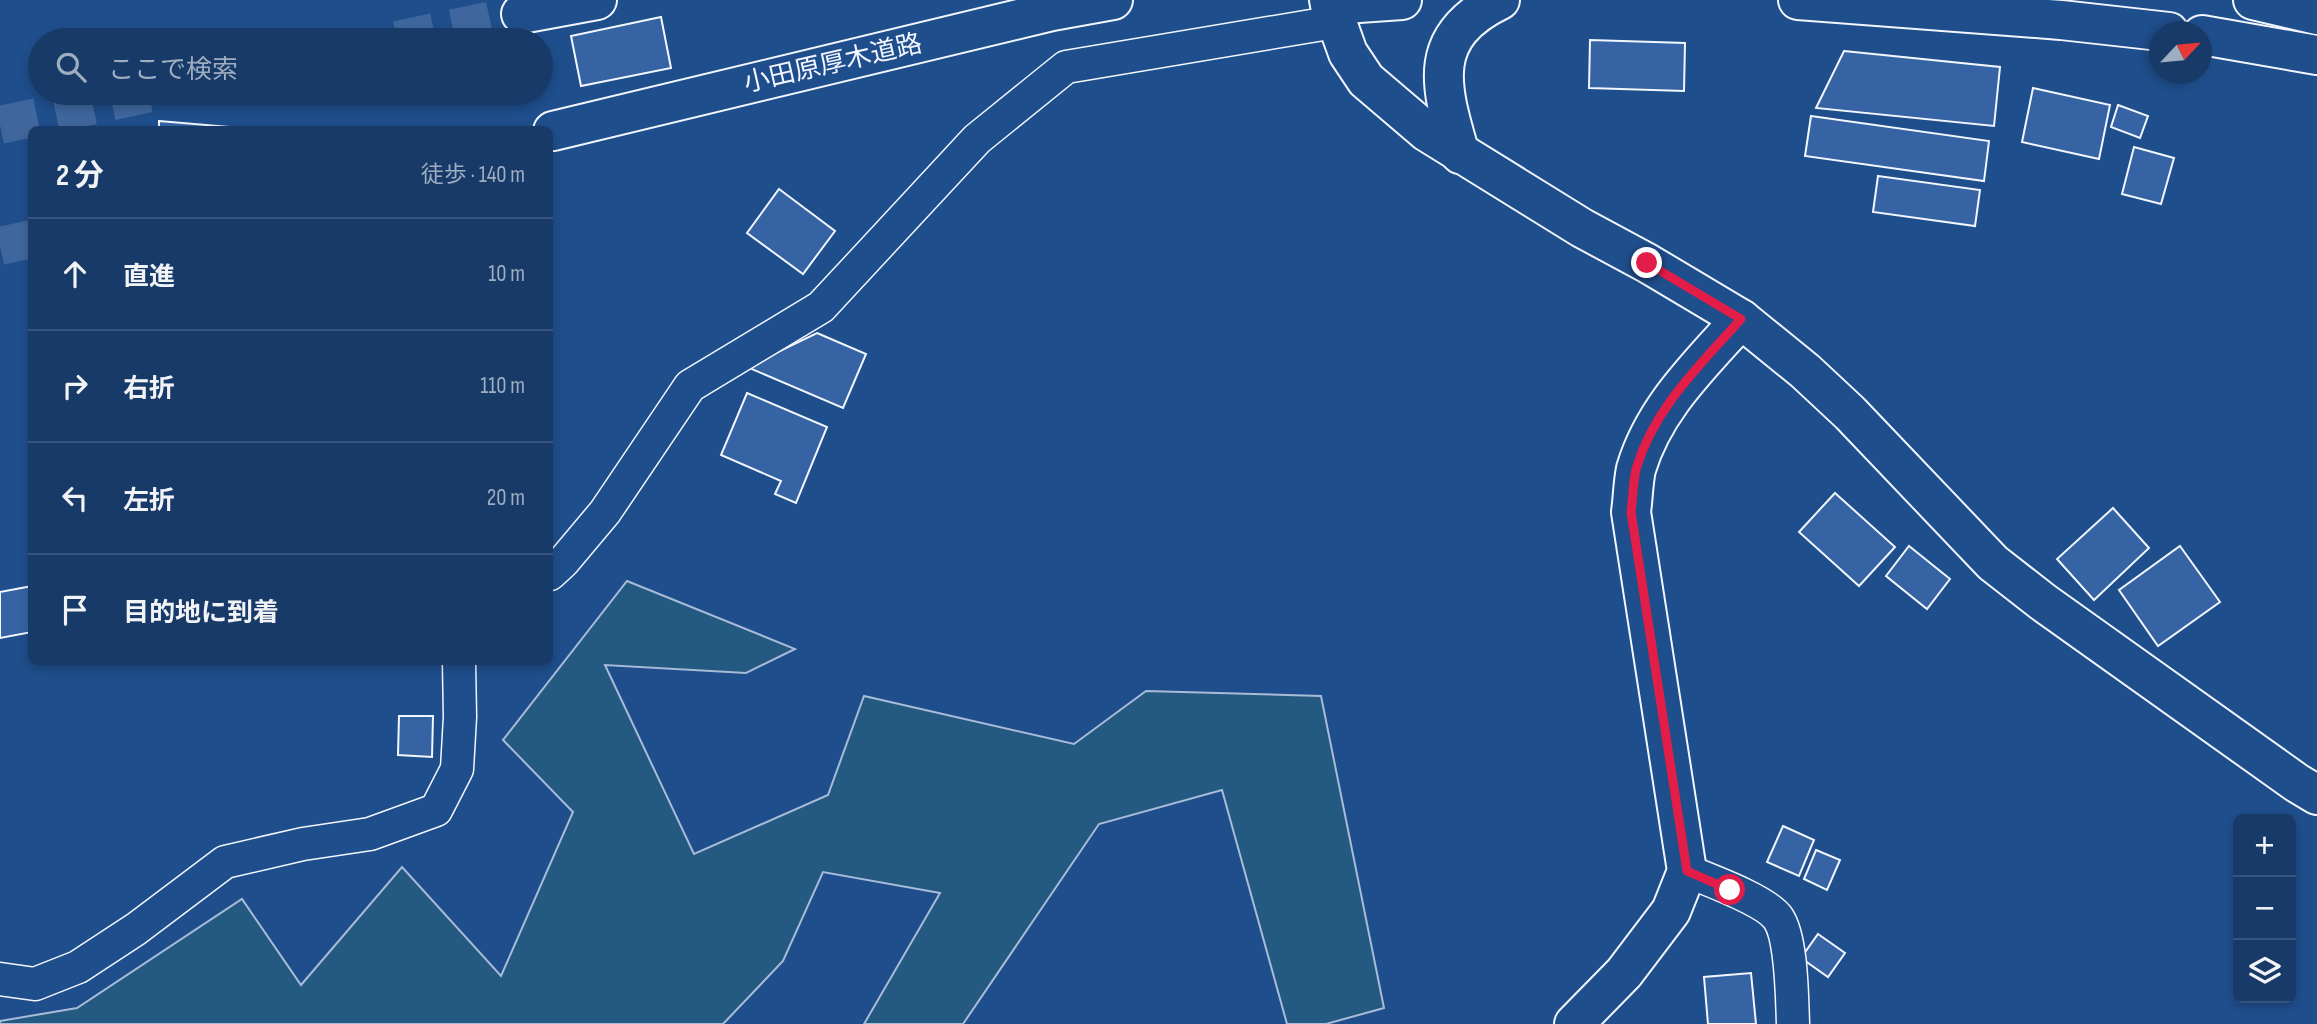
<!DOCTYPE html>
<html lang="ja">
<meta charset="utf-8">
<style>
:root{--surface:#173a69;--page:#244571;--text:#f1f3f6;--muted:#9eadc0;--line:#36547d}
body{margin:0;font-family:"Sofia Sans Condensed","Noto Sans JP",sans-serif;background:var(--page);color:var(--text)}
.controls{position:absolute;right:21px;bottom:21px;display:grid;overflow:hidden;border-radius:10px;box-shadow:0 4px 10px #0003}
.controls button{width:63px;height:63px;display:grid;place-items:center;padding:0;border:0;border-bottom:2px solid var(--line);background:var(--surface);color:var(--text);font:35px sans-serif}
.compass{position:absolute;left:2149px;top:21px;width:63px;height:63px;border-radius:50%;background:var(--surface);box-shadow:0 4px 10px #0003;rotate:64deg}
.stop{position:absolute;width:21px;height:21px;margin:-16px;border:5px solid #e11d48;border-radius:50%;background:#fff}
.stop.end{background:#e11d48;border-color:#fff;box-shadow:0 2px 7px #0008}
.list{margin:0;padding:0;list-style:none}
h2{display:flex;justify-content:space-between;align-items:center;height:91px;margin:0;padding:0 28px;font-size:30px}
h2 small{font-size:23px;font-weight:400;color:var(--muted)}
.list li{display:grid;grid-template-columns:46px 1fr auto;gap:21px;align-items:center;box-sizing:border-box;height:112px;padding:0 28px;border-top:2px solid var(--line)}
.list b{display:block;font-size:26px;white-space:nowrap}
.list em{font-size:23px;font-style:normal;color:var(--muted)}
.icon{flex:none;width:38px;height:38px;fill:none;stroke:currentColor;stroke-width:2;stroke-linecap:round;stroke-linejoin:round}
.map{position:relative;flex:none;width:2317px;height:1024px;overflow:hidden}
.search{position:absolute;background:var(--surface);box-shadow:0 4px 10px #0003;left:28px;top:28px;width:525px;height:77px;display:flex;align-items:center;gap:18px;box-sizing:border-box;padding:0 24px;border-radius:38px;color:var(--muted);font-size:26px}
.panel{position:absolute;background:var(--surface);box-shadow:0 4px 10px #0003;left:28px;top:126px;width:525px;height:539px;border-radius:10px}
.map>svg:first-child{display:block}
.green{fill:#245a82;stroke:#a8bbd7;stroke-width:2}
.building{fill:#3563a3;stroke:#f2f6ff;stroke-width:2}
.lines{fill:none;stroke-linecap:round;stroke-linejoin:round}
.trunk-tunnel{stroke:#3f679d;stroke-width:38;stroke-dasharray:38 19;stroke-linecap:butt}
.minor-casing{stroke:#f2f6ff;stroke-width:35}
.tertiary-casing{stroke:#f2f6ff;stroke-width:42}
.trunk-casing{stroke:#f2f6ff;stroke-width:42}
.minor{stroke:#1f4e8c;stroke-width:32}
.tertiary{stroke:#1f4e8c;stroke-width:38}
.trunk{stroke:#1f4e8c;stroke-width:38}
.route{stroke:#e11d48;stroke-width:9}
.labels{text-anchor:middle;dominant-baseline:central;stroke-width:5;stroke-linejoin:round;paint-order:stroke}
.street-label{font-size:26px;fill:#f2f6ff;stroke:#1f4e8c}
</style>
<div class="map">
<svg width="2317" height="1024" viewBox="0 0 2317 1024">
<rect width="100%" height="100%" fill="#1f4e8c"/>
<!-- green -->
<polygon class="green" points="627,581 795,649 746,673 605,665 694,854 828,795 864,696 1074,744 1146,691 1321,696 1384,1008 1326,1024 1287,1024 1222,790 1099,824 963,1024 864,1024 940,893 823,872 783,961 723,1024 0,1024 0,1021 77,1008 242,899 301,985 402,867 501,976 573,812 503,740"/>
<!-- building -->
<g class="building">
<polygon points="661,17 671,68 581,86 571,36"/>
<polygon points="1590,40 1685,43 1684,91 1589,88"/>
<polygon points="1844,51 2000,67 1994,126 1816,108"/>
<polygon points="2033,88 2110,105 2099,159 2022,142"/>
<polygon points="2118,105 2148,116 2140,138 2111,127"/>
<polygon points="1811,116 1989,141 1984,181 1805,156"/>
<polygon points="159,121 266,130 159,130"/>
<polygon points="2134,147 2174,158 2161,204 2122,194"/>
<polygon points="1878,176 1980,190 1975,226 1873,212"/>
<polygon points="779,189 835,231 803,274 747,233"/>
<polygon points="817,333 866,354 843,408 747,367"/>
<polygon points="747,393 827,427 796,503 775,494 781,481 721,455"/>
<polygon points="1835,493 1895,547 1859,586 1799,532"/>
<polygon points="2113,508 2149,548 2094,600 2057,559"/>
<polygon points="1909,546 1950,579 1927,609 1886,576"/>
<polygon points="2180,546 2220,602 2158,646 2119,590"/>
<polygon points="32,586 32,632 0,638 0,592"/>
<polygon points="399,716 433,716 432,757 398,755"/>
<polygon points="1783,826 1814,840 1799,876 1767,862"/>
<polygon points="1816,850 1840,860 1827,890 1804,879"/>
<polygon points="1818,934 1845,953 1828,977 1801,958"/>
<polygon points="1751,973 1756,1024 1708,1024 1704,977"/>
</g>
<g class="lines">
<!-- trunk-tunnel -->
<g class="trunk-tunnel">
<polyline points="397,40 521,14"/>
<polyline points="0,125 151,93"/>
<polyline points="0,246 32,239"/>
</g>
<defs>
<g id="minor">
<polyline points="550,574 563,562 605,512 690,386 821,307 977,139 1066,67 1335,22"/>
<path d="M1687,871C1709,880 1765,900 1778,918C1792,938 1792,999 1793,1024"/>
<polyline points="0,979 35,984 78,967 136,929 225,862 303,844 370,834 436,810 457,769 460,717 459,662"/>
</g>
<g id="tertiary">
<polyline points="1329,0 1348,53 1366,80 1427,132 1582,228 1647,263 1741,319 1805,371 1850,413 1993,563 2043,602 2297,783 2317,795"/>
<path d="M1574,1024L1624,973L1671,911L1687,871L1631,512C1633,498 1633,483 1636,469C1654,408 1700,365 1741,319"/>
</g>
<g id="trunk">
<polyline points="1798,0 2061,20 2169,32"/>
<polyline points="2253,0 2317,15"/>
<polyline points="1330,5 1402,0"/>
<polyline points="521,14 597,0"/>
<polyline points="2202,35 2317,55"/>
<polyline points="553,131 1052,11 1113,0"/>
<path d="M1460,154C1441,88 1424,37 1500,0"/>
</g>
</defs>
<!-- minor casing -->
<use href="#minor" class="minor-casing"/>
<!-- tertiary casing -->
<use href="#tertiary" class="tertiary-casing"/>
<!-- trunk casing -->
<use href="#trunk" class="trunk-casing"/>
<!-- minor -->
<use href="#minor" class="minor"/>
<!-- tertiary -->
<use href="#tertiary" class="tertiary"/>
<!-- trunk -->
<use href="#trunk" class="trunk"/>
</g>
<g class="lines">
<!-- route -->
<path class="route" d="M1647,263L1741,319C1700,365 1654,408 1636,469C1633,483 1633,498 1631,512L1687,871L1730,890"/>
</g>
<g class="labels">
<!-- street labels -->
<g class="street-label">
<text transform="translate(833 64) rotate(-13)">小田原厚木道路</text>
</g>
</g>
</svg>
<div class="controls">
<button>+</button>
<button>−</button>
<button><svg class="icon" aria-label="layers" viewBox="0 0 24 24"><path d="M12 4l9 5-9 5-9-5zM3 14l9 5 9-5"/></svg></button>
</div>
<svg class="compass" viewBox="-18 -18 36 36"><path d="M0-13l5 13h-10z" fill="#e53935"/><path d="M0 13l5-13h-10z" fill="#9eadc0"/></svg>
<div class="stop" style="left:1730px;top:890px"></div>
<div class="stop end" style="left:1647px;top:263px"></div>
<div class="search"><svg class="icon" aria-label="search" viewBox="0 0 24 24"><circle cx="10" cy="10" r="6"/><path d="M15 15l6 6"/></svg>ここで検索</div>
<section class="panel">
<h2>2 分<small>徒歩 · 140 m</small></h2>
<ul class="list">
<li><svg class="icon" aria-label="ahead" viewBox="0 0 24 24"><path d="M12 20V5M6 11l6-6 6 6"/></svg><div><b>直進</b></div><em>10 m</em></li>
<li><svg class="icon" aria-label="right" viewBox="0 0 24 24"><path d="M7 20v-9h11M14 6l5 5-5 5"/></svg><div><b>右折</b></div><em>110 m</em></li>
<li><svg class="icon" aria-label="left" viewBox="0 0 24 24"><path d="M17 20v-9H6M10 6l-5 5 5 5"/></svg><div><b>左折</b></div><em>20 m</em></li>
<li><svg class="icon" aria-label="arrive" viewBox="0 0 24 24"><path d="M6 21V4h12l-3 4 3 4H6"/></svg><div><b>目的地に到着</b></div></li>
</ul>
</section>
</div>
